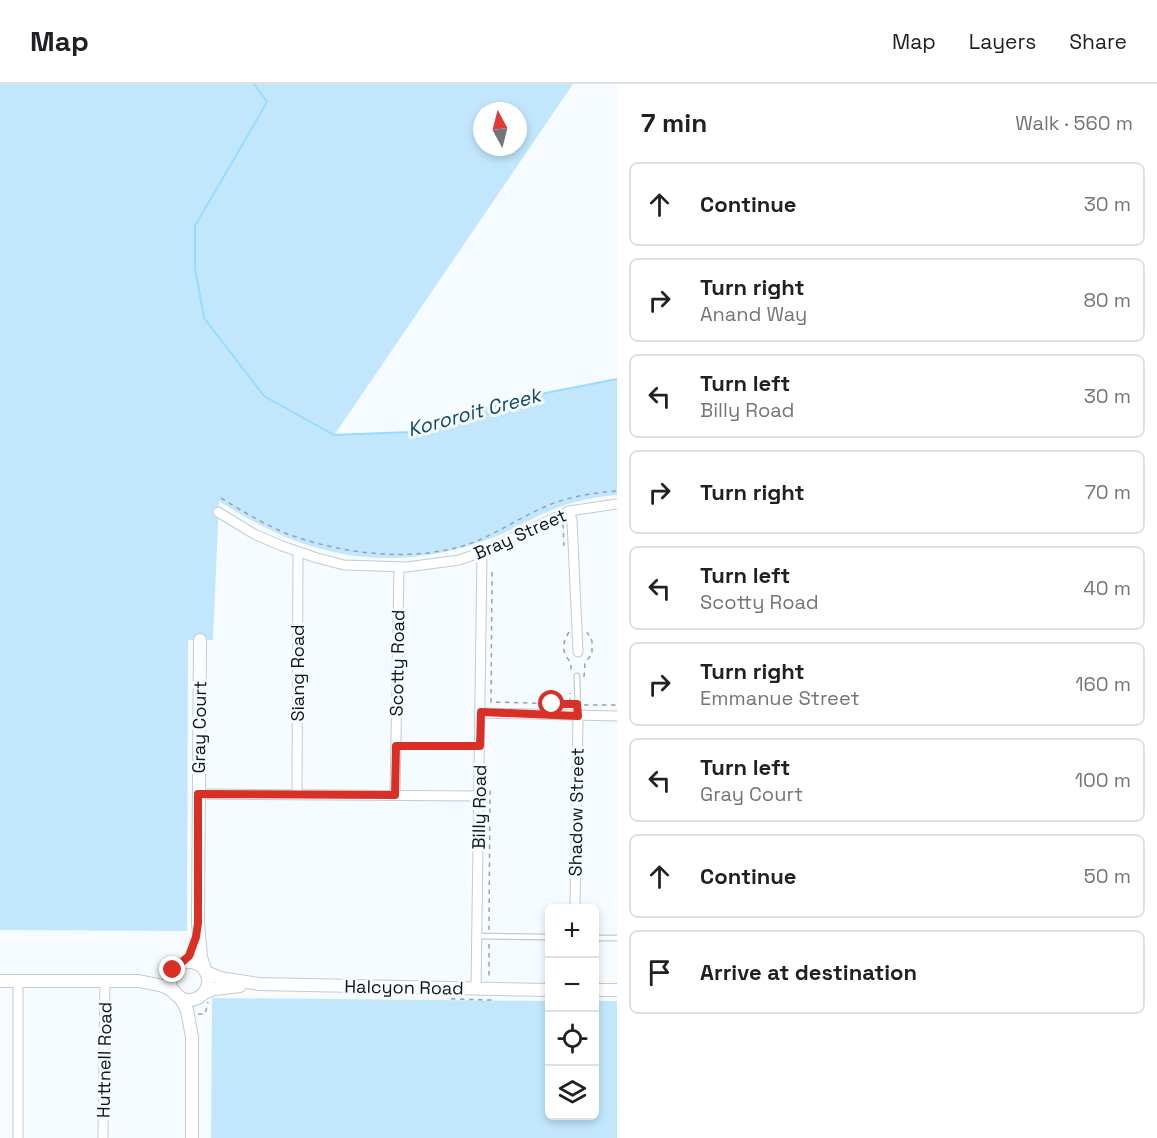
<!DOCTYPE html>
<meta charset="utf-8">
<style>
:root{--surface:#fff;--page:#f2f2f2;--text:#202124;--muted:#757577;--line:#e0e0e0}
body{margin:0;font-family:"Space Grotesk",sans-serif;background:var(--page);color:var(--text)}
.controls{position:absolute;right:18px;bottom:18px;display:grid;overflow:hidden;border-radius:9px;box-shadow:0 3px 9px #0003}
.controls button{width:54px;height:54px;display:grid;place-items:center;padding:0;border:0;border-bottom:2px solid var(--line);background:var(--surface);color:var(--text);font:30px sans-serif}
.compass{position:absolute;left:473px;top:18px;width:54px;height:54px;border-radius:50%;background:var(--surface);box-shadow:0 3px 9px #0003;rotate:353deg}
.stop{position:absolute;width:18px;height:18px;margin:-14px;border:4px solid #d93025;border-radius:50%;background:#fff}
.stop.end{background:#d93025;border-color:#fff;box-shadow:0 2px 6px #0008}
.list{margin:0;padding:0;list-style:none}
h2{display:flex;justify-content:space-between;align-items:center;height:78px;margin:0;padding:0 24px;font-size:26px}
h2 small{font-size:20px;font-weight:400;color:var(--muted)}
.list li{display:grid;grid-template-columns:39px 1fr auto;gap:18px;align-items:center;box-sizing:border-box;height:84px;margin:0 12px 12px;padding:0 12px;border:2px solid var(--line);border-radius:9px}
.list b{display:block;font-size:22px;white-space:nowrap}
.list p{margin:0;font-size:20px;white-space:nowrap;color:var(--muted)}
.list em{font-size:20px;font-style:normal;color:var(--muted)}
.icon{flex:none;width:33px;height:33px;fill:none;stroke:currentColor;stroke-width:2;stroke-linecap:round;stroke-linejoin:round}
.map{position:relative;flex:none;width:617px;height:1054px;overflow:hidden}
header{display:flex;align-items:center;gap:36px;box-sizing:border-box;height:84px;padding:0 30px;background:var(--surface);border-bottom:2px solid var(--line)}
header strong{font-size:28px}
nav{display:flex;gap:33px;margin-inline-start:auto;font-size:21px}
main{display:flex}
aside{flex:1;background:var(--surface)}
.map>svg:first-child{display:block}
.green{fill:#c2e7fd;fill-rule:evenodd}
.lines{fill:none;stroke-linecap:round;stroke-linejoin:round}
.stream{stroke:#99daff;stroke-width:2}
.service-casing{stroke:#c2cbd1;stroke-width:7}
.minor-casing{stroke:#c2cbd1;stroke-width:11}
.tertiary-casing{stroke:#c2cbd1;stroke-width:14}
.path{stroke:#9ca1a3;stroke-width:1.5;stroke-dasharray:4.5 4.5;stroke-linecap:butt}
.service{stroke:#fff;stroke-width:4.5}
.minor{stroke:#fff;stroke-width:9}
.tertiary{stroke:#fff;stroke-width:12}
.route{stroke:#d93025;stroke-width:8}
.labels{text-anchor:middle;dominant-baseline:central;stroke-width:6;stroke-linejoin:round;paint-order:stroke}
.street-label{font-size:18px;fill:#121517;stroke:#f5fbfe}
.water-label{font-size:20px;font-style:italic;fill:#134760;stroke:#f5fbfe}
</style>
<header>
<strong>Map</strong>
<nav><a>Map</a><a>Layers</a><a>Share</a></nav>
</header>
<main>
<div class="map">
<svg width="617" height="1054" viewBox="0 0 617 1054">
<rect width="100%" height="100%" fill="#f5fbfe"/>
<!-- green -->
<g class="green">
<path d="M0,0H573L335,350L410,348L520,314L617,295V411C588,413 560,421 534,434C522,440 510,447 497,452C394,492 310,476 219,417L213,556H188L187,847L0,846ZM482,27H518V63H482Z"/>
<polygon points="212,914 549,917 550,1032 594,1032 595,917 617,917 617,1054 211,1054"/>
</g>
<g class="lines">
<!-- stream -->
<polyline class="stream" points="254,0 267,18 195,142 195,184 204,234 264,312 334,351 410,348 520,314 617,295"/>
<defs>
<g id="service">
<polyline points="577,592 578,632"/>
<polyline points="396,662 480,662"/>
<polyline points="477,852 550,853"/>
<polyline points="594,854 617,854"/>
</g>
<g id="minor">
<polyline points="569,427 572,436 578,568"/>
<polyline points="218,428 254,450 282,462 317,474 344,481 407,483 459,476 482,468 569,427 617,420"/>
<polyline points="481,629 617,632"/>
<polyline points="199,710 479,712"/>
<polyline points="297,710 298,468"/>
<polyline points="395,711 399,483"/>
<polyline points="575,824 578,632"/>
<polyline points="476,905 482,468"/>
<polyline points="18,1054 18,897"/>
<polyline points="103,1054 105,897"/>
</g>
<g id="tertiary">
<polyline points="200,556 198,839 201,873 205,886"/>
<circle cx="189" cy="897" r="19"/>
<polyline points="206,888 220,894 259,900 550,906"/>
<polyline points="0,897 139,897 163,902 175,908"/>
<polyline points="594,906 617,906"/>
<polyline points="204,909 214,905 240,902"/>
<polyline points="180,913 187,926 192,953 192,1054"/>
</g>
</defs>
<!-- service casing -->
<use href="#service" class="service-casing"/>
<!-- minor casing -->
<use href="#minor" class="minor-casing"/>
<!-- tertiary casing -->
<use href="#tertiary" class="tertiary-casing"/>
<!-- path -->
<g class="path">
<path d="M221,414C242,427 262,439 285,449C343,471 419,480 477,457C500,447 520,434 542,424C566,413 591,409 617,407"/>
<polyline points="563,440 564,462"/>
<polyline points="492,488 491,618 570,620"/>
<path d="M569,548C561,561 562,568 571,579V589"/>
<polyline points="584,593 585,579 592,570 592,557 587,548"/>
<polyline points="570,619 570,609"/>
<polyline points="584,621 617,621"/>
<polyline points="489,846 490,703"/>
<polyline points="489,860 489,893"/>
<polyline points="451,915 492,916"/>
<polyline points="198,930 205,930 208,918"/>
</g>
<!-- service -->
<use href="#service" class="service"/>
<!-- minor -->
<use href="#minor" class="minor"/>
<!-- tertiary -->
<use href="#tertiary" class="tertiary"/>
</g>
<g class="lines">
<!-- route -->
<polyline class="route" points="173,886 189,872 196,853 198,839 198,710 395,711 396,662 480,662 481,628 578,632 577,620 552,620"/>
</g>
<g class="labels">
<!-- street labels -->
<g class="street-label">
<text transform="translate(520 450) rotate(-24)">Bray Street</text>
<text transform="translate(397 579) rotate(-89)">Scotty Road</text>
<text transform="translate(297 589) rotate(-90)">Siang Road</text>
<text transform="translate(199 643) rotate(-89)">Gray Court</text>
<text transform="translate(479 723) rotate(-89)">Billy Road</text>
<text transform="translate(576 728) rotate(-89)">Shadow Street</text>
<text transform="translate(404 903) rotate(1)">Halcyon Road</text>
<text transform="translate(104 976) rotate(-89)">Huttnell Road</text>
</g>
<!-- water labels -->
<g class="water-label">
<text transform="translate(474 328) rotate(-15)">Kororoit Creek</text>
</g>
</g>
</svg>
<div class="controls">
<button>+</button>
<button>−</button>
<button><svg class="icon" aria-label="locate" viewBox="0 0 24 24"><circle cx="12" cy="12" r="6"/><path d="M12 2v4M12 18v4M2 12h4M18 12h4"/></svg></button>
<button><svg class="icon" aria-label="layers" viewBox="0 0 24 24"><path d="M12 4l9 5-9 5-9-5zM3 14l9 5 9-5"/></svg></button>
</div>
<svg class="compass" viewBox="-18 -18 36 36"><path d="M0-13l5 13h-10z" fill="#e53935"/><path d="M0 13l5-13h-10z" fill="#757577"/></svg>
<div class="stop" style="left:552px;top:620px"></div>
<div class="stop end" style="left:173px;top:886px"></div>
</div>
<aside>
<h2>7 min<small>Walk · 560 m</small></h2>
<ul class="list">
<li><svg class="icon" aria-label="ahead" viewBox="0 0 24 24"><path d="M12 20V5M6 11l6-6 6 6"/></svg><div><b>Continue</b></div><em>30 m</em></li>
<li><svg class="icon" aria-label="right" viewBox="0 0 24 24"><path d="M7 20v-9h11M14 6l5 5-5 5"/></svg><div><b>Turn right</b><p>Anand Way</p></div><em>80 m</em></li>
<li><svg class="icon" aria-label="left" viewBox="0 0 24 24"><path d="M17 20v-9H6M10 6l-5 5 5 5"/></svg><div><b>Turn left</b><p>Billy Road</p></div><em>30 m</em></li>
<li><svg class="icon" aria-label="right" viewBox="0 0 24 24"><path d="M7 20v-9h11M14 6l5 5-5 5"/></svg><div><b>Turn right</b></div><em>70 m</em></li>
<li><svg class="icon" aria-label="left" viewBox="0 0 24 24"><path d="M17 20v-9H6M10 6l-5 5 5 5"/></svg><div><b>Turn left</b><p>Scotty Road</p></div><em>40 m</em></li>
<li><svg class="icon" aria-label="right" viewBox="0 0 24 24"><path d="M7 20v-9h11M14 6l5 5-5 5"/></svg><div><b>Turn right</b><p>Emmanue Street</p></div><em>160 m</em></li>
<li><svg class="icon" aria-label="left" viewBox="0 0 24 24"><path d="M17 20v-9H6M10 6l-5 5 5 5"/></svg><div><b>Turn left</b><p>Gray Court</p></div><em>100 m</em></li>
<li><svg class="icon" aria-label="ahead" viewBox="0 0 24 24"><path d="M12 20V5M6 11l6-6 6 6"/></svg><div><b>Continue</b></div><em>50 m</em></li>
<li><svg class="icon" aria-label="arrive" viewBox="0 0 24 24"><path d="M6 21V4h12l-3 4 3 4H6"/></svg><div><b>Arrive at destination</b></div></li>
</ul>
</aside>
</main>
